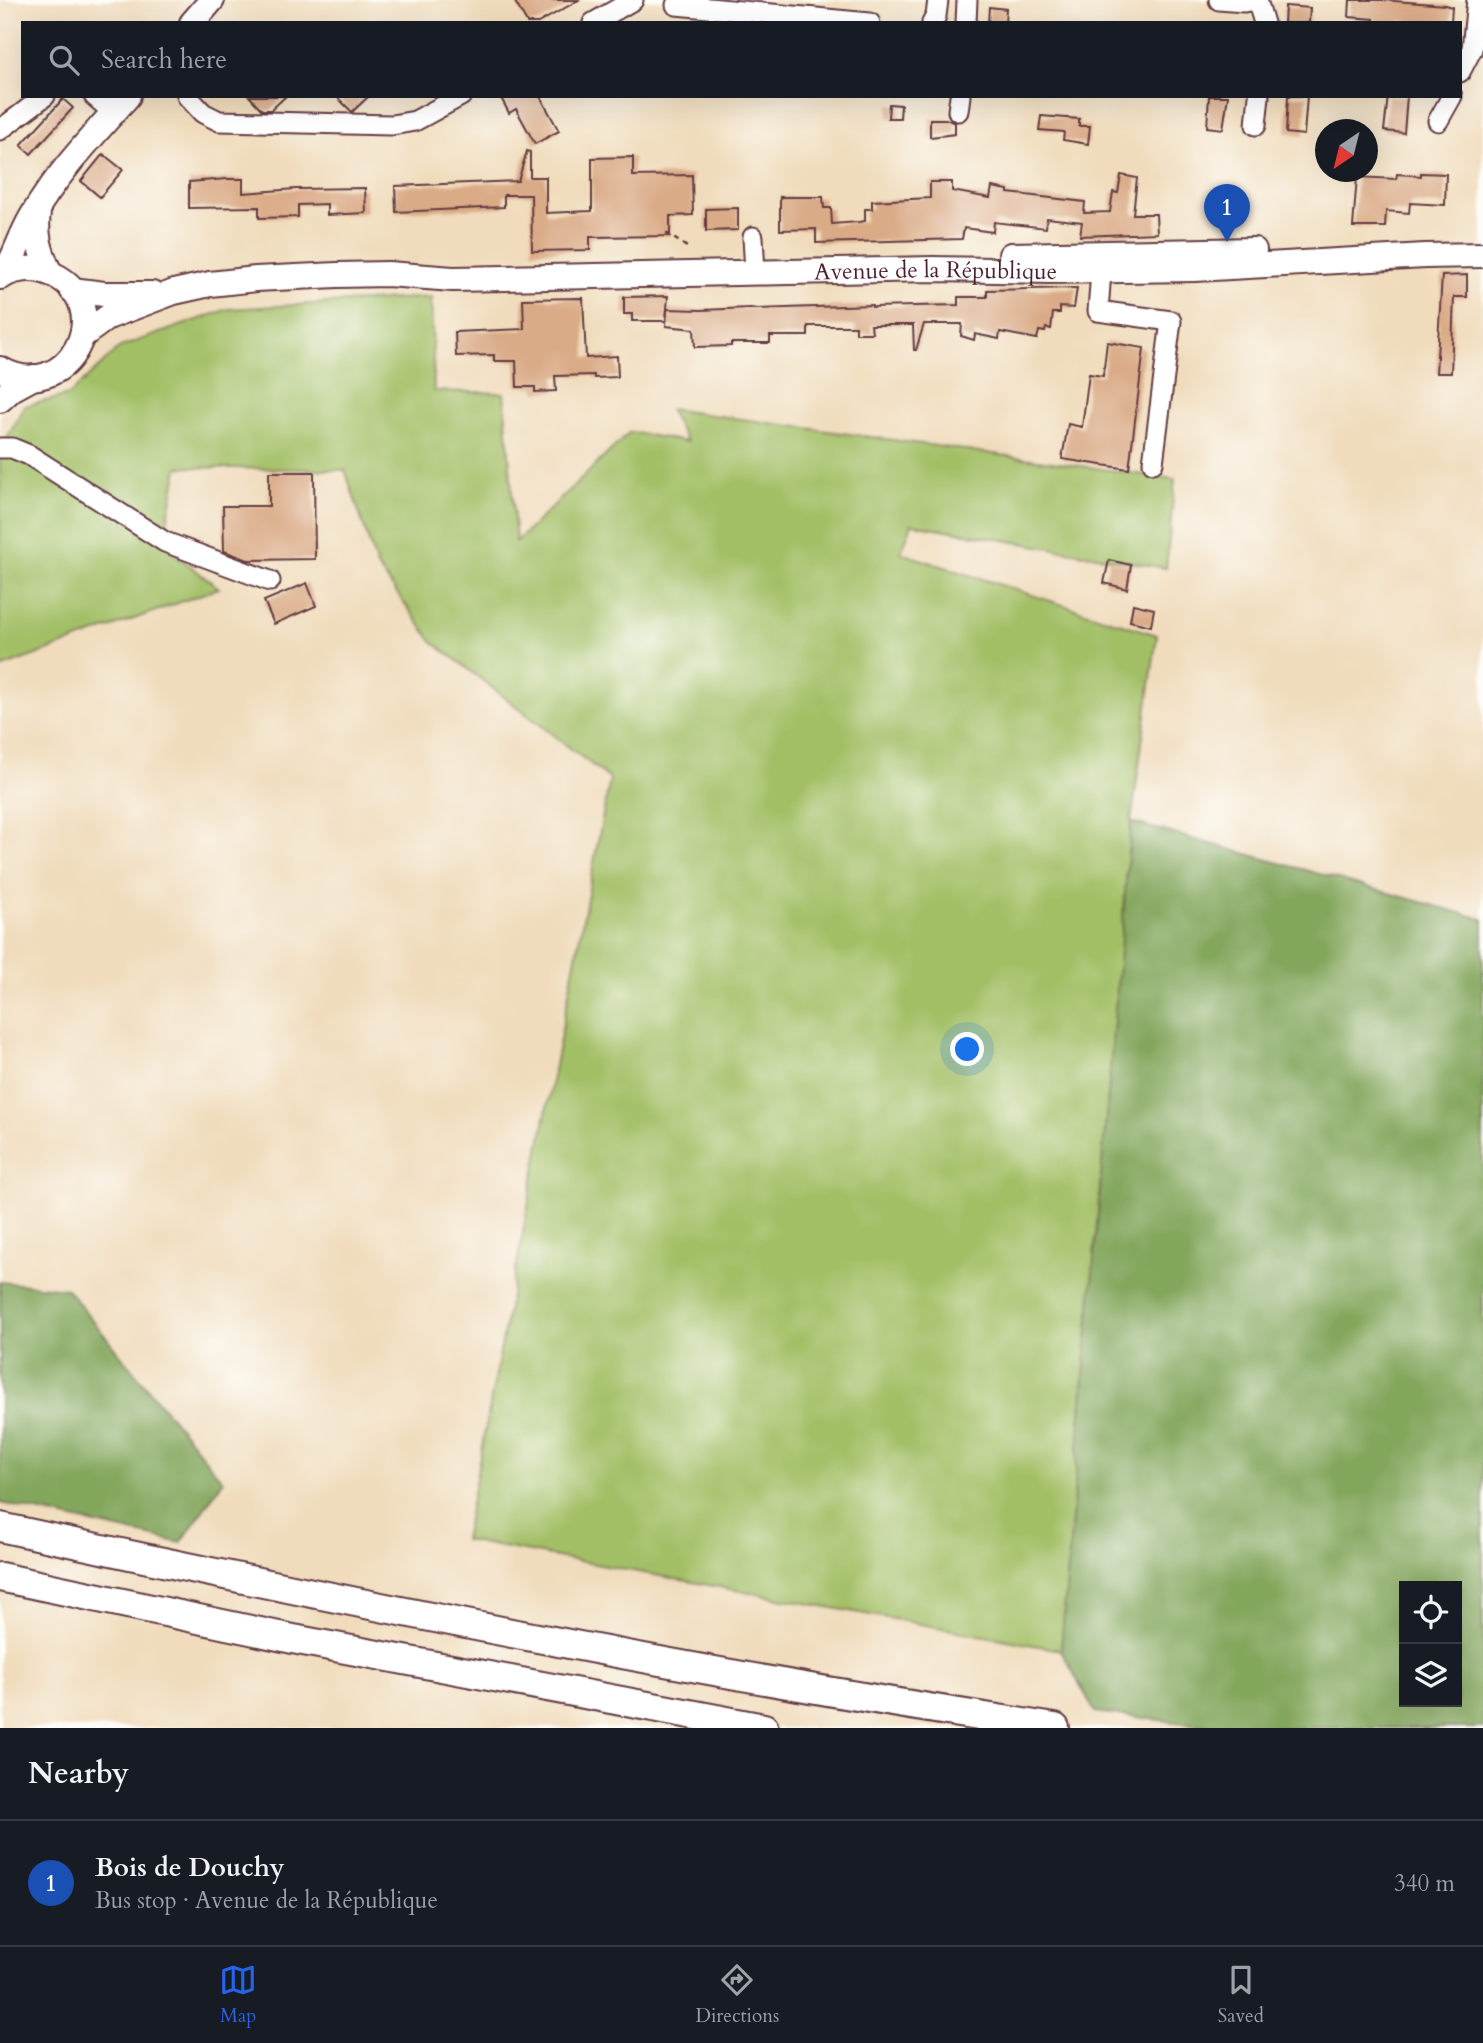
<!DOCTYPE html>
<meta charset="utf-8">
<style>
:root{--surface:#171b24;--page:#20242c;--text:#f1f3f6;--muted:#9ea1a6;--line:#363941;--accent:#2563eb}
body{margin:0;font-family:Cardo,serif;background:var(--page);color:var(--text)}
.controls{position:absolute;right:21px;bottom:21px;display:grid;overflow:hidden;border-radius:0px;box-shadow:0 7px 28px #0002}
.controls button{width:63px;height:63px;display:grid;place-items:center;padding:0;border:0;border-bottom:2px solid var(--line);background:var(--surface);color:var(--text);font:35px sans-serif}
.compass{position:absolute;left:1315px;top:119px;width:63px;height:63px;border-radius:50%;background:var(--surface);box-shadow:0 7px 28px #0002;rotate:215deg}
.you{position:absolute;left:968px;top:1050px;width:24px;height:24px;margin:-18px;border:5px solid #fff;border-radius:50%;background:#1a73e8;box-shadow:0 0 0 10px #1a73e833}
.badge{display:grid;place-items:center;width:46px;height:46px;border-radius:50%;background:var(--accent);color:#fff;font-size:23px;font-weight:700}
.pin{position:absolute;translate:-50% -58px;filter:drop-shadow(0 2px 4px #0008)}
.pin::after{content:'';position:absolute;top:37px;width:24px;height:21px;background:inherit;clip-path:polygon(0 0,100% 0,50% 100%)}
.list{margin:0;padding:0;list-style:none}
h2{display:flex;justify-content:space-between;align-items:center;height:91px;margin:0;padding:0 28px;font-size:30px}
h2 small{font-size:23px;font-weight:400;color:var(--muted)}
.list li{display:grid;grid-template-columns:46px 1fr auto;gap:21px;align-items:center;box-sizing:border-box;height:126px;padding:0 28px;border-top:2px solid var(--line)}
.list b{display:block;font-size:26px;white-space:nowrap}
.list p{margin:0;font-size:23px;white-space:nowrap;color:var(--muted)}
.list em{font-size:23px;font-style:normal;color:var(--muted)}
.icon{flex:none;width:38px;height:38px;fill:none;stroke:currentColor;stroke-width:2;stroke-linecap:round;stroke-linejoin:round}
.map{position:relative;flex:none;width:1483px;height:1728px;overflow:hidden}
.search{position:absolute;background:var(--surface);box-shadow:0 7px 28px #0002;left:21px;right:21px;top:21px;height:77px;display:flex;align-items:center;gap:18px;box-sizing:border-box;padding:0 24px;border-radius:0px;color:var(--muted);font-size:26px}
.sheet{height:217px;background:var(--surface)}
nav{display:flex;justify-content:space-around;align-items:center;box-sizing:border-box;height:98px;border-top:2px solid var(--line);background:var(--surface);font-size:19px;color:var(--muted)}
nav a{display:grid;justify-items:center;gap:4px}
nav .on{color:var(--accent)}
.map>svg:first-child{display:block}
.green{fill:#a3bf66;stroke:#766f48;stroke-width:2}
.forest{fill:#82a65b;stroke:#666243;stroke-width:2;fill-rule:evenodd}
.building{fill:#daab87}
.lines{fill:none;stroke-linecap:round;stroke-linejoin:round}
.minor-casing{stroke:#633b41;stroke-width:23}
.major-casing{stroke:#633b41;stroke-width:28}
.highway-casing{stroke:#633b41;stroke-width:32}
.path{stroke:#633b41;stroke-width:2.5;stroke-dasharray:5 5;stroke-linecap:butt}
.minor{stroke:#fff;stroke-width:19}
.major{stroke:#fff;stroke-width:24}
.highway{stroke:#fff;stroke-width:28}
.labels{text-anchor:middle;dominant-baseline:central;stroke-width:7;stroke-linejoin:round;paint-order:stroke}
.street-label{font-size:23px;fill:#4a1f2b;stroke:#fdfcf7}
</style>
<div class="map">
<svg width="1483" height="1728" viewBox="0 0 1483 1728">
<rect width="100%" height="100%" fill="#fdfcf7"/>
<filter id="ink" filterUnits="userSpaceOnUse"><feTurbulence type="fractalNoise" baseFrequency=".0143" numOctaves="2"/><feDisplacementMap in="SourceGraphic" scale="14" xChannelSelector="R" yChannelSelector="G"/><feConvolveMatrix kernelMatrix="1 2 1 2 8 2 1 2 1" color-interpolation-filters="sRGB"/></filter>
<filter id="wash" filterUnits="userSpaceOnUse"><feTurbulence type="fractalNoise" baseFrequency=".00686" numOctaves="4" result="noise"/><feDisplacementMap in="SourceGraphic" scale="28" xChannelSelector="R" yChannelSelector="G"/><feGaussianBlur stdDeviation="1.57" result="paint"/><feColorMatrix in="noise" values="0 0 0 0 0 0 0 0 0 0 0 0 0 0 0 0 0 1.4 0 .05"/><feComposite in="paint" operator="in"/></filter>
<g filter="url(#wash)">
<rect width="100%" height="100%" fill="#f0dcbc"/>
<!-- green -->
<polygon class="green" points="431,297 434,391 504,393 516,542 630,432 687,442 669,409 1175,479 1166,568 912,524 901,553 1157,635 1131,822 1061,1650 464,1540 610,779 433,642 377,566 345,470 178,467 165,533 168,549 219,588 0,668 0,450 25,406 69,395 120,347 228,309"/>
<!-- forest -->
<g class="forest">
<path d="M1131,822L1483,919V1728H1222L1095,1712L1061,1650ZM1404,1586H1457V1702H1404Z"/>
<polygon points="0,1282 67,1289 223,1481 181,1543 0,1503"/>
</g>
<g id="blocks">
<!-- building -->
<g class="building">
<polygon points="514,0 579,0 538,23 527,23"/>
<polygon points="1350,0 1382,0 1445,5 1452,7 1451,23 1399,21 1399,23 1374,23 1374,19 1349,17"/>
<polygon points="1285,6 1310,8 1309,23 1284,23"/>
<polygon points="989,7 1006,9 1005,23 988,23"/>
<polygon points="249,96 286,96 271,110 262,110"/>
<polygon points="336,96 369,96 352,112"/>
<polygon points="500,96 540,96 559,131 535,144 516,109 509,113"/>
<polygon points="1209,96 1228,96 1223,129 1207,127"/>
<polygon points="1288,96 1307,96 1304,135 1286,133"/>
<polygon points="1388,96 1407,96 1404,133 1384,131"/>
<polygon points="63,99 73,108 31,154 21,145"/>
<polygon points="889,104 901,105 900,118 888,118"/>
<polygon points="1041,116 1079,119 1079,126 1090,126 1088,144 1063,140 1064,132 1039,130"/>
<polygon points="930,119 946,119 955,123 955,134 930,137"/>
<polygon points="527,151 530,152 530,177 546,177 546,213 592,211 592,158 633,157 633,176 692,175 693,215 670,216 670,236 590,237 590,250 532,251 531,195 504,195 504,207 396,212 395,186 518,181"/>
<polygon points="103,154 123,170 100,197 81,181"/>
<polygon points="1421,173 1446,174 1445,205 1410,203 1409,213 1386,211 1385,227 1353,227 1357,177 1396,179 1397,174 1421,176"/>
<polygon points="1121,175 1137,178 1133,214 1156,214 1157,233 1080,236 1082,222 1047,218 1046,228 994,222 993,232 964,228 962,239 816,243 816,229 780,230 780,197 823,197 824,208 831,208 832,224 859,222 865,221 865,209 872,209 872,201 930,198 930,182 952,182 952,191 990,198 992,187 1008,190 1008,193 1085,202 1084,213 1110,212 1113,192 1118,193"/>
<polygon points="227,179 243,179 243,193 296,189 365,188 366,213 327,215 327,204 298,205 298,217 259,218 259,207 189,208 189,182"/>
<polygon points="738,208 738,230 706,231 706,209"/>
<polygon points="1467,275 1467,297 1454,297 1451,373 1436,373 1442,276"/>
<polygon points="1077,288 1074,308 1060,307 1060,313 1053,313 1051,329 1046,328 1045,332 1039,331 1037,339 1000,332 999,339 975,334 974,340 961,336 962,324 924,324 916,350 914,350 913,325 871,325 872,333 856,333 856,326 808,326 808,336 770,336 770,343 731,343 731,346 695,347 694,329 666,326 667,309 701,310 750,308 757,309 872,305 872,307 958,305 958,297 987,297 987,290"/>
<polygon points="668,296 666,321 632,321 632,314 624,314 624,297"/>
<polygon points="583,298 586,358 617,356 618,377 594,378 594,375 555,376 556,391 535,392 535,387 517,387 516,361 494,361 494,355 456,356 455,332 524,329 523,299"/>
<polygon points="1107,342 1144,348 1129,469 1062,459 1068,424 1082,427 1089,374 1103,376"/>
<polygon points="269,472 314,472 315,559 248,560 224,551 223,506 269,506"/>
<polygon points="1109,560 1131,565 1127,589 1104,583"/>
<polygon points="307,583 316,606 274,624 264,601"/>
<polygon points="1133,604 1154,609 1151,626 1130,621"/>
</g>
</g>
</g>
<g filter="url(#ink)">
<use href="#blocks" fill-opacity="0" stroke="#633b41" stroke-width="2"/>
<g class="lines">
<defs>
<g id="minor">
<polyline points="1219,0 1244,2 1253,0"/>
<polyline points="1257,0 1264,23"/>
<polyline points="676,5 870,23"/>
<polyline points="593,23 633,0"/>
<polyline points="932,23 936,16 938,0"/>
<polyline points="966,23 967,0"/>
<polyline points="1460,72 1472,49 1477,0"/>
<polyline points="94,96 114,113"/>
<polyline points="187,96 203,113 219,121 392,125 415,121 461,96"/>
<polyline points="958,111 960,96"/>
<polyline points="1438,121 1452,96"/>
<polyline points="1256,125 1259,96"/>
<polyline points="0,130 45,96"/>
<polyline points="753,237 755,272"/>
<polyline points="1102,258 1098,311 1171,321 1153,463"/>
<polyline points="0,448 12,448 29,455 165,542 270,581"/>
</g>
<g id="major">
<polyline points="192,23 212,0"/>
<path d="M38,212C35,235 40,252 50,273"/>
<polyline points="1011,255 1254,250"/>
<path d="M3,276C15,257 20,237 31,218C57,173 94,135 128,96"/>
<path d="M0,277C16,268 34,266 52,274C120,305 68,408 0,369"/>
<polyline points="72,290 104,294 152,294"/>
<path id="s1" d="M82,336L108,317L174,292L210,284L256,279L337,275L388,274L453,279L932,269L1050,271L1195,269L1425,256L1483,255"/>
<polyline points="0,400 12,389 34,377"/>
</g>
<g id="highway">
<path d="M0,1527C350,1603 701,1674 1055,1728"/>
<polyline points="0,1577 293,1639 764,1728"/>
</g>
</defs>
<!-- minor casing -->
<use href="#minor" class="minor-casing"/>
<!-- major casing -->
<use href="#major" class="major-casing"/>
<!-- highway casing -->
<use href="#highway" class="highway-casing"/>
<!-- path -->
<polyline class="path" points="666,233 687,247"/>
<!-- minor -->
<use href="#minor" class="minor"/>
<!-- major -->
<use href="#major" class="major"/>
<!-- highway -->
<use href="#highway" class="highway"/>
</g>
</g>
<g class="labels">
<!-- street labels -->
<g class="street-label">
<text stroke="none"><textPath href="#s1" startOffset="866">Avenue de la République</textPath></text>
</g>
</g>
</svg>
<div class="controls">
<button><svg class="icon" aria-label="locate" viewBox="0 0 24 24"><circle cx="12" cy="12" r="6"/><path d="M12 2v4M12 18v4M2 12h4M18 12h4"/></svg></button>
<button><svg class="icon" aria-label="layers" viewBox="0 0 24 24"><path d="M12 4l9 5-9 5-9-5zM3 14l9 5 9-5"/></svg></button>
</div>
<svg class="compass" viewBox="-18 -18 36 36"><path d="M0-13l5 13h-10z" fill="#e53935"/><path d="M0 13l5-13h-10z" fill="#9ea1a6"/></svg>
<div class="you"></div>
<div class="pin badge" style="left:1227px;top:242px;background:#1a4fb4">1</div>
<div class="search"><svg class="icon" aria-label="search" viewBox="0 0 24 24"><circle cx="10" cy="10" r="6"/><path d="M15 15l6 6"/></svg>Search here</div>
</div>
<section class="sheet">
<h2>Nearby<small></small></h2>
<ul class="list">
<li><span class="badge" style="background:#1a4fb4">1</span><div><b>Bois de Douchy</b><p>Bus stop · Avenue de la République</p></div><em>340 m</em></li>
</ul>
</section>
<nav>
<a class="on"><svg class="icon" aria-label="map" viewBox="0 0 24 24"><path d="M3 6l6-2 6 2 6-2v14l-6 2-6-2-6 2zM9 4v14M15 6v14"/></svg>Map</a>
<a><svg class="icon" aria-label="directions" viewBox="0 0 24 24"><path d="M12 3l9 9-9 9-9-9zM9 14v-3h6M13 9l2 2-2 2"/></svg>Directions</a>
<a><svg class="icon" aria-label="saved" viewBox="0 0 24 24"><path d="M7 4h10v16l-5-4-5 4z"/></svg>Saved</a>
</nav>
